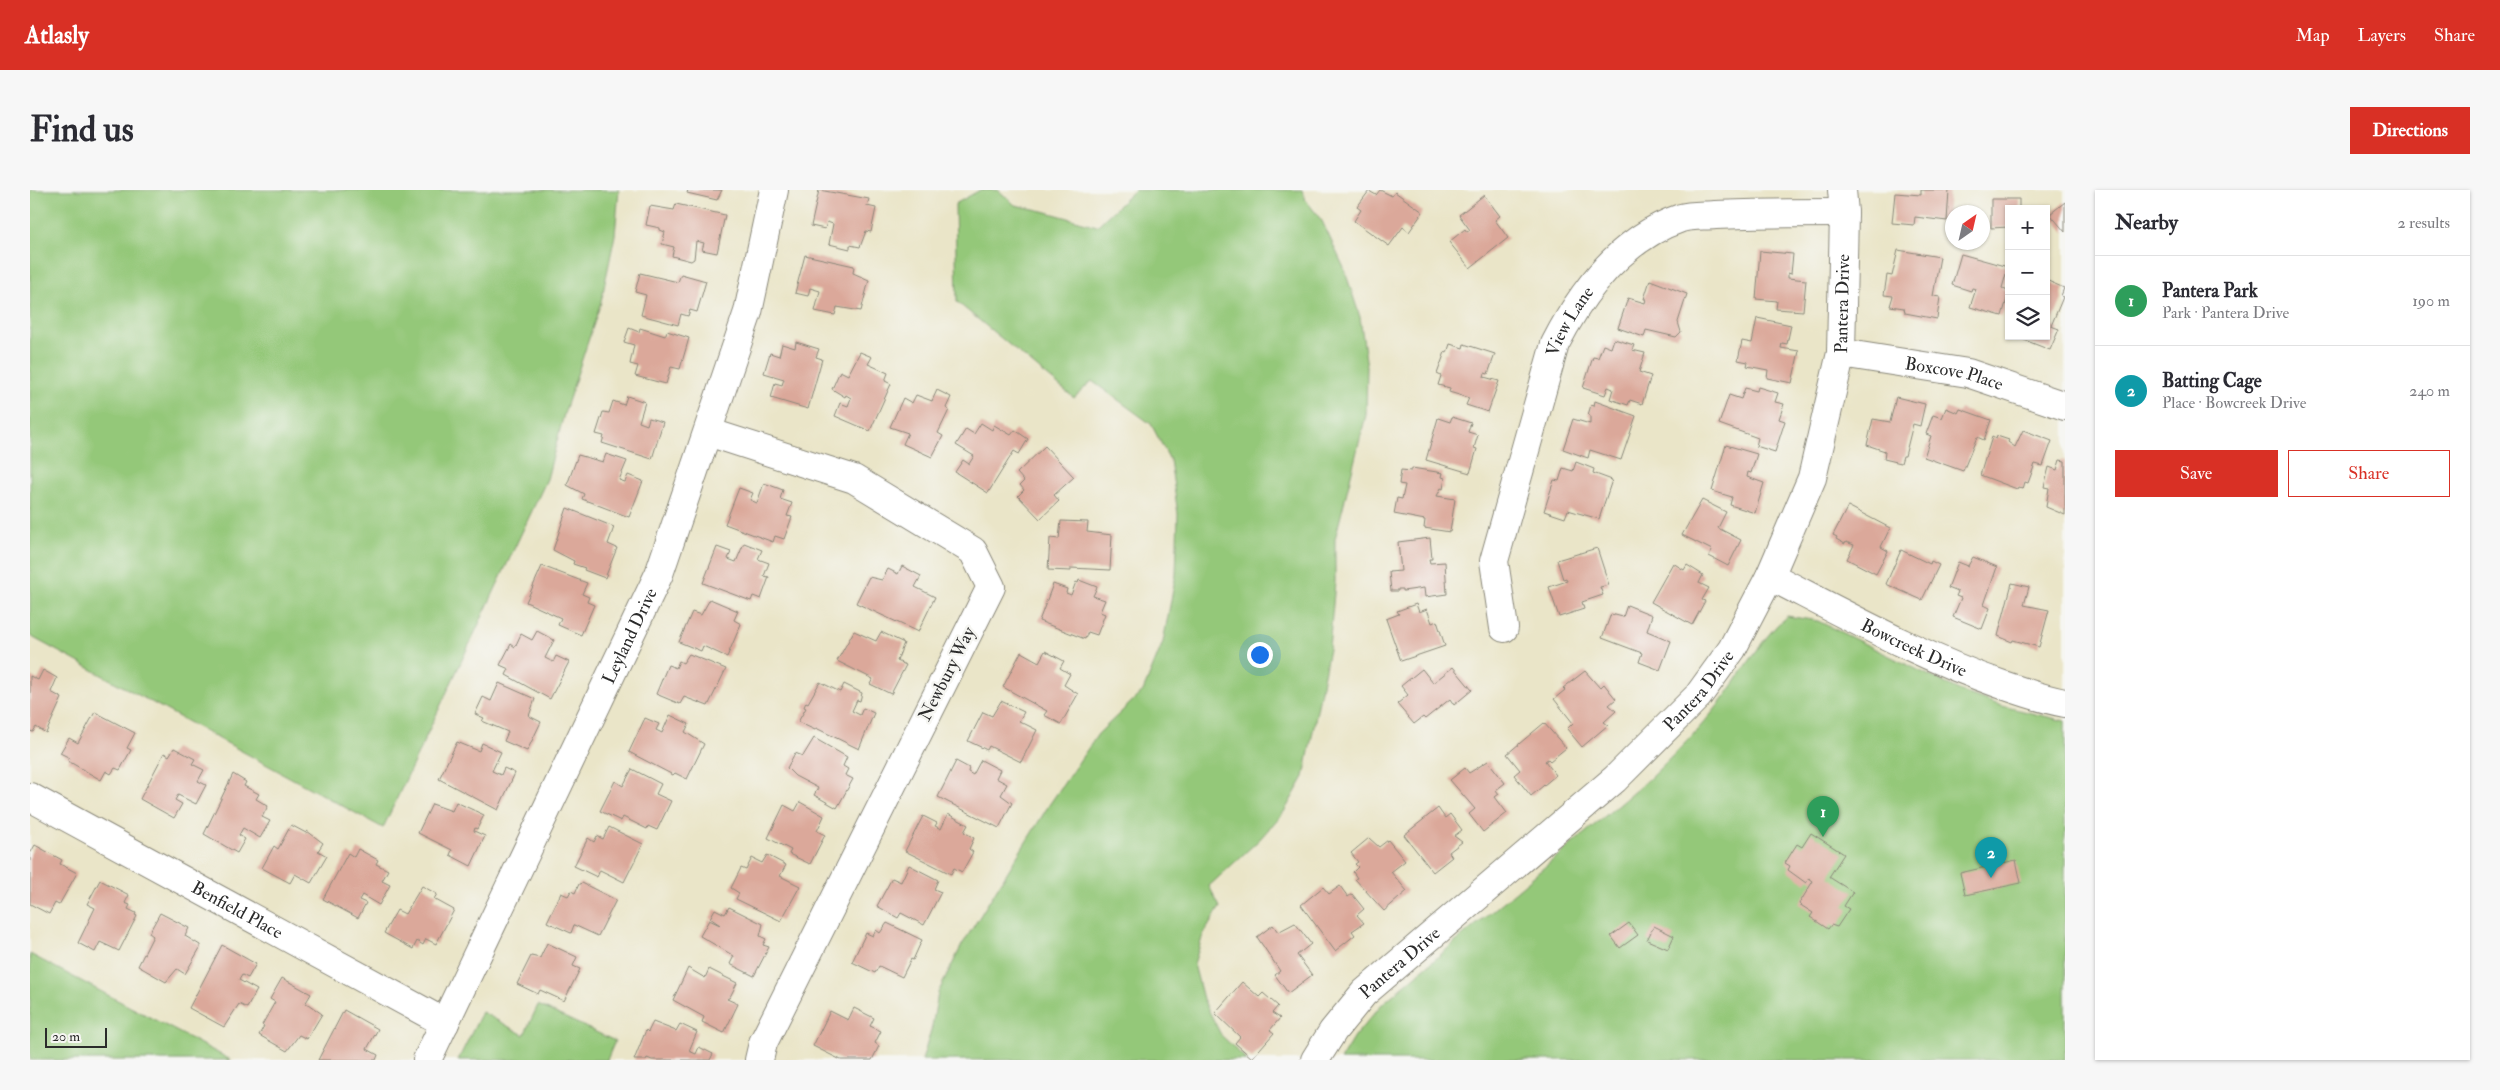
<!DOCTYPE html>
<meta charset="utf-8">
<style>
:root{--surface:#fff;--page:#f7f7f7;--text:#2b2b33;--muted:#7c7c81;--line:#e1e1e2;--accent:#d93025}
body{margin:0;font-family:"IM FELL Double Pica",serif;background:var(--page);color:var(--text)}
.controls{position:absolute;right:15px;top:15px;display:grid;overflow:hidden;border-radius:0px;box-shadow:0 1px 4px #0004}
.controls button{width:45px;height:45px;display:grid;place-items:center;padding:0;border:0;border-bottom:1px solid var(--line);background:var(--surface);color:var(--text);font:25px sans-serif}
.compass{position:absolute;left:1915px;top:15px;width:45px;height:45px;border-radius:50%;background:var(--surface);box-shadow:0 1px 4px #0004;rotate:34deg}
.scale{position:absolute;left:15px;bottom:12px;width:62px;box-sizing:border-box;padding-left:5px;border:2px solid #2b2b2b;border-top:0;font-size:14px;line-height:18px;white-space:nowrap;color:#2b2b2b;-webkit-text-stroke:4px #f6f6f2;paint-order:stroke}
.you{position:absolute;left:1229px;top:464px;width:18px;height:18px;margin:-12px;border:4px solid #fff;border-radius:50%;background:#1a73e8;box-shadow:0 0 0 8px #1a73e833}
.badge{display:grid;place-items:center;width:32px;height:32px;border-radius:50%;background:var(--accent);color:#fff;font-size:16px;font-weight:700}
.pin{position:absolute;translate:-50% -41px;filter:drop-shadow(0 1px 2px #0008)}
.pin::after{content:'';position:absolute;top:26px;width:18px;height:15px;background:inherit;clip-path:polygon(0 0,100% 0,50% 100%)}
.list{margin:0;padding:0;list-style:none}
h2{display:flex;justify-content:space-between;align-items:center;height:65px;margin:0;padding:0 20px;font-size:21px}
h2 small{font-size:16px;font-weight:400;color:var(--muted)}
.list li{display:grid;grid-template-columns:32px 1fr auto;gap:15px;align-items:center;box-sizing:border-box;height:90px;padding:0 20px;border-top:1px solid var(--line)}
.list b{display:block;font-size:19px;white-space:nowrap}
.list p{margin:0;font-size:16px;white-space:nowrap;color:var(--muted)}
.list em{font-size:16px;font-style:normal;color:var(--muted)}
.actions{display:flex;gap:10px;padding:15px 20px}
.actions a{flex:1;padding:11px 0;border:1px solid var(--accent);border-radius:0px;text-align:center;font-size:18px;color:var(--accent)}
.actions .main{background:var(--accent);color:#fff}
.icon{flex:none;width:28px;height:28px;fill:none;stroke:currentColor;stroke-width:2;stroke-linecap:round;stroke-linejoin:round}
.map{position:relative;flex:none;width:2035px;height:870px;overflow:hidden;border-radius:0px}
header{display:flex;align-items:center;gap:30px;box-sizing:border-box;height:70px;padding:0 25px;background:var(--accent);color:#fff}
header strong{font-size:24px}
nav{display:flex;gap:28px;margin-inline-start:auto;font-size:18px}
.intro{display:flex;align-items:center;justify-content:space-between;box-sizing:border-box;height:120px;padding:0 30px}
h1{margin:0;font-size:35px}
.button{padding:12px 22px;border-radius:0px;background:var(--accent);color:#fff;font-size:18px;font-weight:700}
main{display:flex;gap:30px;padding:0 30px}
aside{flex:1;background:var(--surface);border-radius:0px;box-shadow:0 1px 4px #0004}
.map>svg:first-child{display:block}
.green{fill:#94c879;stroke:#607a52}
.building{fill:#dba89a}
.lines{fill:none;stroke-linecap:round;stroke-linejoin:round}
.minor-casing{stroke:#8a887a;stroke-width:30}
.minor{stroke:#fff;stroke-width:28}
.labels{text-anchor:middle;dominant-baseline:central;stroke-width:5;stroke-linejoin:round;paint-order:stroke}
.street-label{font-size:18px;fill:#2b2b2b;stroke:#f6f6f2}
</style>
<header>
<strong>Atlasly</strong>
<nav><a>Map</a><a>Layers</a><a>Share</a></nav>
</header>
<div class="intro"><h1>Find us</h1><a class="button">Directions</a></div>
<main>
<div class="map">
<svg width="2035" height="870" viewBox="0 0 2035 870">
<rect width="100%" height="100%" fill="#f6f6f2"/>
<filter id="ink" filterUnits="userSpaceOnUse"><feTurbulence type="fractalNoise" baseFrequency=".02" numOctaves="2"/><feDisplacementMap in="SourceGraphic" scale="10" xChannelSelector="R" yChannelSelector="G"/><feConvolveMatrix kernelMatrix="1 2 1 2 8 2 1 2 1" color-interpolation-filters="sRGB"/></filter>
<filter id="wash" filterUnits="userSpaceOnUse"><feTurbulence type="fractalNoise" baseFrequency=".0096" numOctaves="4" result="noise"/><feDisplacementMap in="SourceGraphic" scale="20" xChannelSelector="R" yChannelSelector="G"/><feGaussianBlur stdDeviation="1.12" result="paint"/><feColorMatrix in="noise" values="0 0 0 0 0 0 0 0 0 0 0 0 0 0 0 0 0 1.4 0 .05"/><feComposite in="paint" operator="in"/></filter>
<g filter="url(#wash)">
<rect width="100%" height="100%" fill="#eae5c8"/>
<!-- green -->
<g class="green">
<polygon points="0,0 589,0 585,45 571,112 534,224 517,289 353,638 0,446"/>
<polygon points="950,0 968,0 985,15 1013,21 1067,36 1105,0 1272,0 1275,9 1292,31 1314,78 1330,127 1337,177 1336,225 1305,349 1305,392 1299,459 1274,587 1254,622 1229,650 1179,696 1190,717 1173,745 1164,774 1173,809 1191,845 1217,870 892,870 902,837 908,803 932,755 1019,615 1068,544 1113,501 1133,452 1146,384 1148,324 1140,270 1121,234 1062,191 1044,208 927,112 925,14"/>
<path d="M1757,426L1788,431L1935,503L1972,516L2035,531V870H1310L1324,847L1352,814L1619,589C1648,561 1675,534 1699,501C1717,476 1734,445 1757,426Z"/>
<polygon points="0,764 201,870 0,870"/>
<polygon points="508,815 585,851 577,870 428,870 452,822 494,845"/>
</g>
<g id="blocks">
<!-- building -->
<g class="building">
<polygon points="658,0 692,0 687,10 657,3"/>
<polygon points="789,0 839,9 837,16 846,18 841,42 836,41 830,57 820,55 820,59 799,54 803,34 797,32 795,39 781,36"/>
<polygon points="1350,0 1362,6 1365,2 1393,22 1379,42 1373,37 1359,56 1324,31 1331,20 1327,17 1339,1 1346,5"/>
<polygon points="1891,0 1919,0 1917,31 1885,27 1884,35 1862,33 1865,3 1891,5"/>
<polygon points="1454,5 1470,26 1465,30 1478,48 1440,78 1419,52 1435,39 1437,42 1440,40 1429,25"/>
<polygon points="1961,9 1989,9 1989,19 1979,19 1979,37 1961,38"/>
<polygon points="2035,12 2035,42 2020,24"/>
<polygon points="646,14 695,25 687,63 672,60 674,53 666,51 664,69 661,71 642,66 644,57 632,54 635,42 630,40 630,38 616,35 620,16 644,20"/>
<polygon points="1868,60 1910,67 1903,106 1910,107 1907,129 1875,123 1874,118 1860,116 1863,106 1854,105 1857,85 1862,86"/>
<polygon points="1730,61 1763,64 1761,84 1758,83 1758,88 1776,90 1773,121 1746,119 1747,111 1726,109"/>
<polygon points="1931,64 1978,77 1972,98 1979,102 1972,126 1940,117 1946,99 1942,98 1941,101 1922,95"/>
<polygon points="775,65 824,76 823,83 839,90 831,121 807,117 805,125 785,121 790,101 780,98 778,106 765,103"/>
<polygon points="610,83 648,92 651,84 676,91 667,122 660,120 658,126 651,124 648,135 611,125 616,105 605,102"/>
<polygon points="1620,90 1657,104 1648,132 1651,142 1646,147 1616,140 1614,147 1588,138 1598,108 1615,113 1616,109 1614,109"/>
<polygon points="2016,90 2034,98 2031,106 2033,107 2021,136 2029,139 2020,160 1992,149 1993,146 2016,146"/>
<polygon points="1727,128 1761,135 1757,154 1752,153 1751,158 1769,161 1762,193 1737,188 1738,180 1717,176 1718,172 1708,170 1712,151 1722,153"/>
<polygon points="599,138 609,142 610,138 635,146 637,141 659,148 650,179 641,177 636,194 605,186 608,176 600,174 604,155 594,152"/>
<polygon points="1584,149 1604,155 1602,160 1615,163 1609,182 1621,186 1612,214 1600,210 1598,215 1580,209 1583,199 1578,197 1575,205 1553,198 1563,167 1568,168 1573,155 1581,158"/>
<polygon points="766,152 789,159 786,167 792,169 778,219 741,208 745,193 752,195 754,189 734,183 740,163 749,166 752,154 765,158"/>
<polygon points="1420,154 1433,158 1434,154 1465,164 1458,184 1455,183 1454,187 1469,191 1458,222 1436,215 1439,208 1419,202 1420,198 1408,195 1411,186 1407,184 1415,162 1417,163"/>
<polygon points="830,162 842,167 838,174 858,183 855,191 861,194 840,241 805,226 810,213 818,216 821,208 816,205 815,207 802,199 810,181 818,185"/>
<polygon points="1728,197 1748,203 1745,212 1754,214 1749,229 1755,231 1745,262 1726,256 1728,248 1689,234 1699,205 1711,209 1715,198 1727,201"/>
<polygon points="907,200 921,207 916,218 919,220 908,243 913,246 902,267 873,254 878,243 860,237 873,208 882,213 886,205 902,211"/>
<polygon points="597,206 615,212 609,232 617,235 619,228 633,232 622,269 572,253 574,246 566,244 573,222 579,223 583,211 594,215"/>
<polygon points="1866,207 1895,214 1890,236 1883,234 1875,266 1873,266 1871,273 1854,269 1855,261 1837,255 1843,229 1860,232"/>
<polygon points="1565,211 1606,226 1591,270 1560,260 1558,268 1533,259 1543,229 1560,234 1560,226 1558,225 1561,215 1564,216"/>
<polygon points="1916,218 1928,223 1930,219 1961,230 1954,250 1947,247 1933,281 1894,267 1901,246 1896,244 1903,225 1912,228"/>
<polygon points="1422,227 1441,233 1438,242 1448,245 1444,258 1447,259 1440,283 1396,270 1408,228 1420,232"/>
<polygon points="951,233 962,240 964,235 981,245 985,240 998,249 989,264 984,261 958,303 925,282 933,270 939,274 944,266 926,255 936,239 944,244"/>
<polygon points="1993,240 2022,251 2013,276 2005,274 1998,293 1995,292 1993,299 1988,297 1987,299 1950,285 1962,247 1966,249 1967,246 1979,250 1978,252 1985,257"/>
<polygon points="1696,255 1727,264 1721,283 1718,282 1717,287 1734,293 1725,323 1700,315 1702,307 1682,301"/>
<polygon points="1015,256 1044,287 1024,305 1029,311 1010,329 988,306 994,300 990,295 994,291 987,283"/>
<polygon points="576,264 597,271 589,290 595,292 598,285 613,291 599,327 552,309 554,304 537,295 548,265 573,272"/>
<polygon points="2030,270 2035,271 2035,325 2016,317 2019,298 2014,297 2019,277 2027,280"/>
<polygon points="1546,272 1564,279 1563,283 1582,290 1569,329 1538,320 1535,328 1514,321 1524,290 1529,291 1533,278 1543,281"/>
<polygon points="1382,278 1413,283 1412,287 1415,288 1413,299 1411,298 1407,306 1425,309 1420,342 1394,338 1395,330 1364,324 1367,308 1372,309 1375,295 1369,294 1371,280 1381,281"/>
<polygon points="734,293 753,300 750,309 762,313 757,326 762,327 754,349 745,346 743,352 695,334 709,298 723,303 720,310 727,313"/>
<polygon points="1672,310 1696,322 1688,338 1711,350 1698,376 1679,366 1682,360 1652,345"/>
<polygon points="1818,316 1860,338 1851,357 1858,361 1846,384 1817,369 1824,355 1816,352 1815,354 1806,349 1807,347 1803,345"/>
<polygon points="537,318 584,337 578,354 587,358 575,388 554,380 555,378 543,374 544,371 523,360"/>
<polygon points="1031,331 1058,332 1057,342 1082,345 1080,380 1041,378 1041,381 1018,380 1020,348 1029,349"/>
<polygon points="1400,348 1402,369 1399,369 1400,373 1415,372 1417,404 1395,407 1394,398 1373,401 1373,399 1368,399 1368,401 1361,401 1359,382 1371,381 1368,352"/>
<polygon points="714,353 732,360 728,369 739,373 734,386 739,387 731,409 723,406 721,411 673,393 687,357 701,362 698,369 706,372"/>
<polygon points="1567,358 1579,395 1570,397 1573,405 1552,412 1554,419 1529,427 1519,397 1537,391 1536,388 1533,389 1527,370"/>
<polygon points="1871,360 1900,374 1901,371 1909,375 1892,410 1856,394"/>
<polygon points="1943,367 1967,377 1954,415 1960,418 1952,439 1923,427 1931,408 1926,406 1928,402 1918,398 1928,372 1938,376"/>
<polygon points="1643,373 1654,380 1657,375 1673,385 1669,393 1679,398 1672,410 1675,411 1662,435 1621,412"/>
<polygon points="512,376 557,393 552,404 559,407 557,412 564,415 551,445 528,435 531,428 496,412"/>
<polygon points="872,376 891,386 885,397 905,407 888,442 826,413 839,387 852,390 858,379 868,384"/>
<polygon points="1049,390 1067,397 1063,406 1075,410 1070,422 1075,424 1067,445 1058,442 1055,449 1009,431 1023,394 1037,399 1036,403 1041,405 1046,392 1048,393"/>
<polygon points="1982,393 1999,397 1994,415 2019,420 2009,457 1983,450 1982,452 1968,446"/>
<polygon points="680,409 708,421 704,430 711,434 697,467 673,456 671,461 649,452 662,422 671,425"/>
<polygon points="1386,414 1389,422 1397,419 1402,433 1407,431 1415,456 1371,471 1356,429 1369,424 1367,421"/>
<polygon points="1597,415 1622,425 1617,441 1641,451 1630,480 1609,472 1612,463 1572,448 1581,424 1593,427"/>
<polygon points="507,441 524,450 515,468 523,472 526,466 539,472 520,509 476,485 479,479 470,475 481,454 485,457 491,444 502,450"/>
<polygon points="824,441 846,451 851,442 874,453 867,471 876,475 861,504 840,494 843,489 807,471"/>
<polygon points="1015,461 1034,471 1030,478 1040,484 1034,495 1048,504 1031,534 1014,525 1017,521 973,497 991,462 1009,472"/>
<polygon points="659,464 696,479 678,516 654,507 650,514 626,504 638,475 646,478 649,471 653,473"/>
<polygon points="1423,477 1442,500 1424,515 1420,509 1395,529 1393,527 1384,534 1367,514 1378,505 1371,496 1392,479 1403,493"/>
<polygon points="13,480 27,488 21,502 32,508 16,543 6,537 3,542 0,541 0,486 8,490"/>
<polygon points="1555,481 1570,498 1574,494 1586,509 1579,515 1586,521 1574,532 1578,535 1552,557 1537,539 1543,533 1524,509 1535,500 1533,498"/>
<polygon points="790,492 810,502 814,494 832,503 830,511 827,510 822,521 830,525 833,518 844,523 829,559 786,538 785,540 768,532 776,518 774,517 776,512 778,513"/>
<polygon points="469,493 505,509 499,526 511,532 497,561 474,551 478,542 452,531 454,528 445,524 453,507 461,511"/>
<polygon points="971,511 994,522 989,531 1007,540 991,572 959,556 957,560 938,551 953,522 962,526"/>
<polygon points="65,522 105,543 97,558 101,560 90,580 85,578 81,584 76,581 71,590 38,571 40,568 30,563 39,548 48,553"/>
<polygon points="640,525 659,534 655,542 674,554 657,589 645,583 643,585 599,562 615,528 629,534 626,540 632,543"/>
<polygon points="1514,533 1536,558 1520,571 1518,569 1515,571 1526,585 1501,606 1484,585 1490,580 1477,564"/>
<polygon points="784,548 817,567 813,576 818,579 815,585 823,589 807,618 784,605 788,598 765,586 757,578 765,563 773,566"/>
<polygon points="427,552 449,561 452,553 471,562 462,581 471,585 474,578 485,583 468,620 409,589"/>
<polygon points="144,558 165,569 162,574 174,580 168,591 176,595 166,614 148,605 145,610 152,614 144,628 110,609 134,563 139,566"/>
<polygon points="951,570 970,580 966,588 977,594 971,605 982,613 969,638 908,607 926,571 939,578 938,582 943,585"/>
<polygon points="1458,571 1475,593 1466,600 1469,604 1465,607 1477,623 1453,642 1439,624 1445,619 1420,590 1435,578 1439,583"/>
<polygon points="602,579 631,594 626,604 641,611 627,640 618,636 617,639 593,627 591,631 570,621 585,591 593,596"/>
<polygon points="203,584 216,592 214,596 229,604 226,609 238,616 232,627 240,631 230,648 213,638 209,645 215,649 207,663 174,644"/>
<polygon points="426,612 454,625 447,639 445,638 444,641 455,646 441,676 420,665 422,660 388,643 402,614 422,621"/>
<polygon points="770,612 794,626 787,641 795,645 780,674 759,664 761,660 738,648 754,615 765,621"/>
<polygon points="1408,618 1415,628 1420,624 1432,640 1424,646 1432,652 1419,662 1422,667 1403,682 1374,645"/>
<polygon points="918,624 938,635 934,642 944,648 939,659 943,662 932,682 924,678 921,684 875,661 893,626 907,633 905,636 911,639"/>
<polygon points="261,635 276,643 277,641 293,653 288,661 297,666 281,693 265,684 260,693 232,678 244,656 248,659"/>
<polygon points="579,637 613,654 594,692 570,680 567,687 544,676 558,648 564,652 567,646 573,649"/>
<polygon points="1781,643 1814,664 1799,687 1823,702 1814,716 1819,719 1807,737 1801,735 1798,739 1780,727 1783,723 1769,714 1783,691 1779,688 1776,693 1758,680 1760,676 1755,673 1767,654 1772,657"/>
<polygon points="1339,648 1349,657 1358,650 1375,671 1361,682 1377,701 1354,721 1325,689 1327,688 1323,682 1328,677 1325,674 1328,672 1321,663"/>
<polygon points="5,655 32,670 30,674 47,683 29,715 25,713 19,724 0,714 0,664"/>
<polygon points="328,659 348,670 346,674 358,680 352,691 360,695 349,715 332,705 329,710 336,713 328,728 293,709 318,663 324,667"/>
<polygon points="737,665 756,675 750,686 770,696 751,731 706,709 709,703 701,698 711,678 716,680 722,668 732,673"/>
<polygon points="1986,670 1991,693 1935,705 1930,683"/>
<polygon points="879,675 908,690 904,699 911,702 894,735 871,723 868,728 847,716 862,688 871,692"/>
<polygon points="70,690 99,705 95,713 100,715 98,719 106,723 105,725 107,726 89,761 70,752 65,762 48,753 65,718 57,714"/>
<polygon points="552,693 586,710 568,746 544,735 541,743 517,732 531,703 538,706 541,701 545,703 549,694"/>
<polygon points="392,696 407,704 404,709 424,720 406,754 396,749 393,755 387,751 383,759 354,743 367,720 375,724"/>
<polygon points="1310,696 1318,707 1322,704 1334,719 1327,725 1334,733 1322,741 1325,745 1305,761 1271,715 1293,697 1299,704"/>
<polygon points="699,717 733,734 730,746 736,749 733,755 739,757 724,786 700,774 704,766 670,746 679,730 690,735 680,728 685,719 695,724"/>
<polygon points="130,723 159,738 155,746 170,755 170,758 155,784 147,779 136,792 108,776 123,746 119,743"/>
<polygon points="857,733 892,750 883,770 881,769 872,787 849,776 845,783 822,772 836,743 843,746 846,740 850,743"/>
<polygon points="1265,733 1281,754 1267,765 1282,785 1258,803 1245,785 1250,781 1227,747 1243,735 1248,742"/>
<polygon points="1599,733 1608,745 1590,758 1581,746"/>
<polygon points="1624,736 1644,746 1638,759 1617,750"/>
<polygon points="517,753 547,767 543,776 550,779 534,811 510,800 508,804 487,794 501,766 510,768"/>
<polygon points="192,755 226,774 218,788 212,785 209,790 227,800 217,818 209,814 194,837 159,818"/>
<polygon points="658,778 675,788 679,779 707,793 700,807 697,809 708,814 694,843 672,832 674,827 643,810"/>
<polygon points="252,788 281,804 275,814 278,814 292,824 277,849 269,845 257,861 229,845 234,836 232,835 245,812 240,809"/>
<polygon points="1212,792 1229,807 1233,803 1248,816 1242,823 1250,828 1240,840 1244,843 1222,868 1205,853 1210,847 1185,823"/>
<polygon points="824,818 844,828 840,836 851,841 845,853 849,856 842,870 811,870 783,856 800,821 818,830"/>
<polygon points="314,820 348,839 337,859 348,865 346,870 288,870"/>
<polygon points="623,832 646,841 650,834 667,842 659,861 666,864 669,857 683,864 680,870 622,870 617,868 616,870 604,870 616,840 618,842"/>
</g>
</g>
</g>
<g filter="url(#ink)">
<use href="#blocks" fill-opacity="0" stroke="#8a887a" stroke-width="1"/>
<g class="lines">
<defs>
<g id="minor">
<path id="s1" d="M1811,163L1938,183L2035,216"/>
<polyline points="678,242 824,289 943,361 961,397 733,853 729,870"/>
<path id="s2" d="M1740,386C1816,425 1892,467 1973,495C1993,502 2013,509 2035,513"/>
<path id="s3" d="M1474,438L1464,371L1525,154C1552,101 1592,48 1651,28C1661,25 1674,26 1685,25C1728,23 1771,23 1814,23"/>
<path id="s4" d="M0,607L415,833"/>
<path id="s5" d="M397,870L629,384L718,122L744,0"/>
<path id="s6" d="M1285,870L1303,841L1334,803L1585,589L1668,506L1702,459L1740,386L1782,288L1811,163L1814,23L1812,0"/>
</g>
</defs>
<!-- minor casing -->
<use href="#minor" class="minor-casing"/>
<!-- minor -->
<use href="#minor" class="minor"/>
</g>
</g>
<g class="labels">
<!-- street labels -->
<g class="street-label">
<text stroke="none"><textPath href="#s6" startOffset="955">Pantera Drive</textPath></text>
<text stroke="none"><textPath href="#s3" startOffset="320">View Lane</textPath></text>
<text stroke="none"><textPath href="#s1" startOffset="115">Boxcove Place</textPath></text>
<text stroke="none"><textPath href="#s5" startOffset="470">Leyland Drive</textPath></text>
<text stroke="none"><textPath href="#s2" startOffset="161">Bowcreek Drive</textPath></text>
<text transform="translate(917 484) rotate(-63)">Newbury Way</text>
<text stroke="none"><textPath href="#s6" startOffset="535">Pantera Drive</textPath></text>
<text stroke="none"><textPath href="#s4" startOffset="236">Benfield Place</textPath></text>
<text stroke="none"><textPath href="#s6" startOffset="130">Pantera Drive</textPath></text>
</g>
</g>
</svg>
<div class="controls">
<button>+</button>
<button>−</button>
<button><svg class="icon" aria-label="layers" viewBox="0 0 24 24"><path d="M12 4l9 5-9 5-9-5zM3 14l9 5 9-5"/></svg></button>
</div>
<svg class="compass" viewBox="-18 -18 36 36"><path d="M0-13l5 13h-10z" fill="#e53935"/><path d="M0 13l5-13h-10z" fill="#7c7c81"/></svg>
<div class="scale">20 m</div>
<div class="you"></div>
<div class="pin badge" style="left:1793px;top:647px;background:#2e9e5b">1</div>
<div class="pin badge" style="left:1961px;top:688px;background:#0f9aa8">2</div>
</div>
<aside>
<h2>Nearby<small>2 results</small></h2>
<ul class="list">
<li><span class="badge" style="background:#2e9e5b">1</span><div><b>Pantera Park</b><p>Park · Pantera Drive</p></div><em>190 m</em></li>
<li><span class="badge" style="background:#0f9aa8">2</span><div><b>Batting Cage</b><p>Place · Bowcreek Drive</p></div><em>240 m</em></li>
</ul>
<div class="actions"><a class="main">Save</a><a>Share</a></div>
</aside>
</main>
